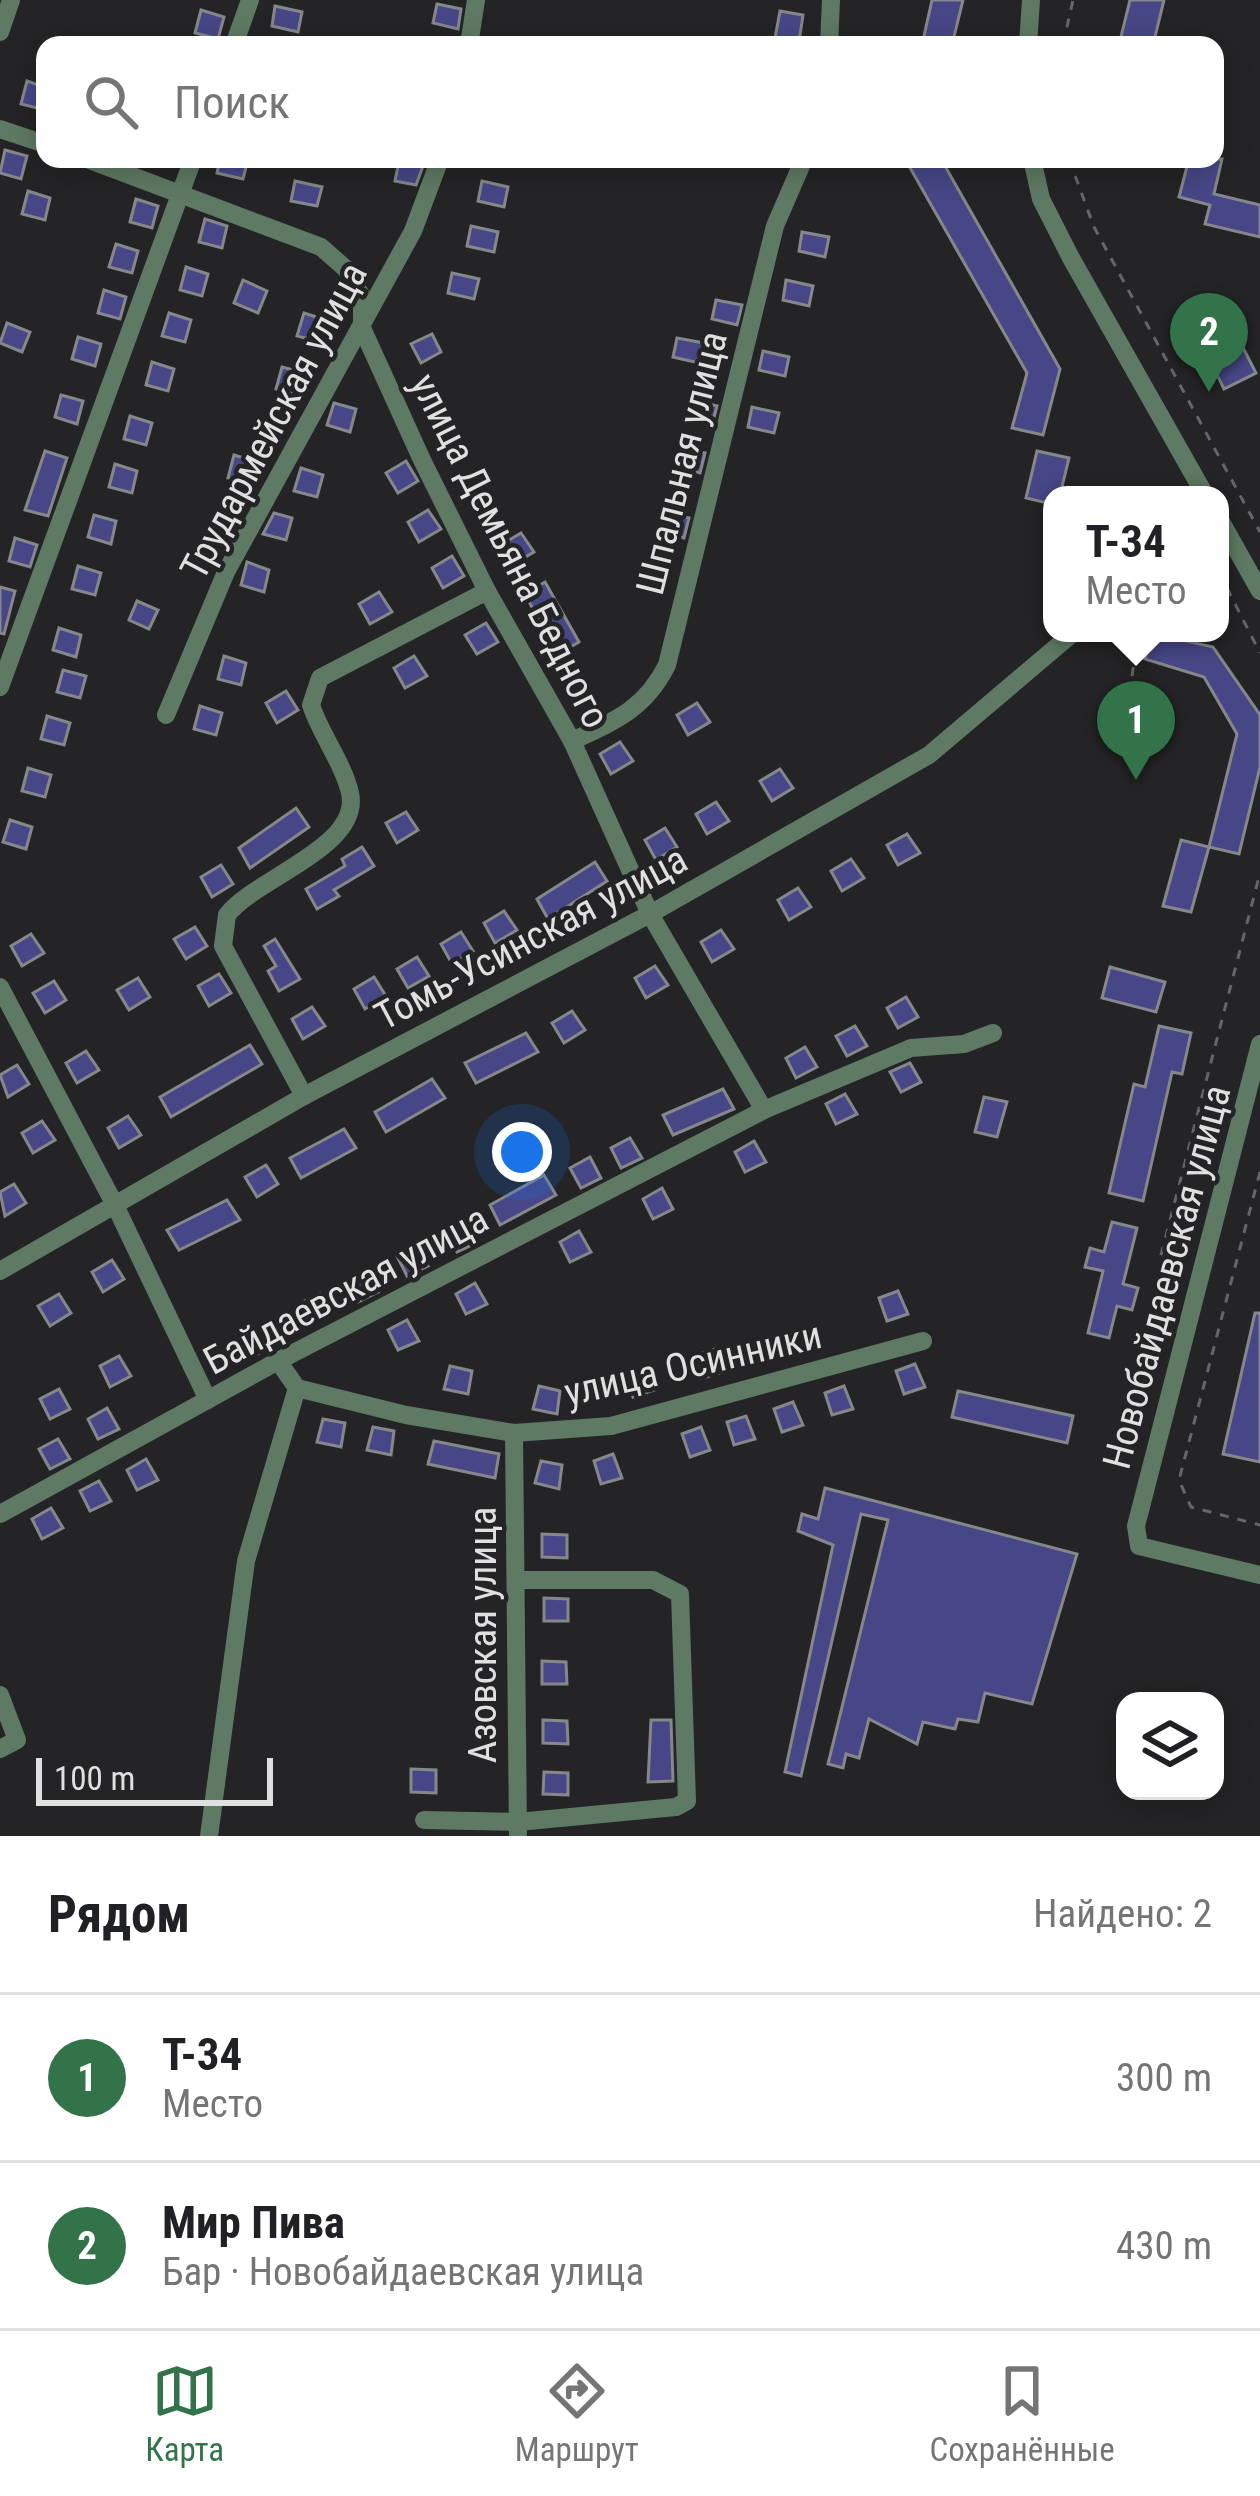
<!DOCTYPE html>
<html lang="ru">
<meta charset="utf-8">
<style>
:root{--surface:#fff;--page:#f2f2f2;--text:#202124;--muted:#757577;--line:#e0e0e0;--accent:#32734a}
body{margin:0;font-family:"Roboto Condensed",sans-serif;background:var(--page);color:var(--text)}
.controls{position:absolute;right:36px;bottom:36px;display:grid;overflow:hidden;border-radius:24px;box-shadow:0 6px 30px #0003}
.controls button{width:108px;height:108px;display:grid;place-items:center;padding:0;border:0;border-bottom:3px solid var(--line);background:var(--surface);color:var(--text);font:60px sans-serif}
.scale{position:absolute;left:36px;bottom:30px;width:237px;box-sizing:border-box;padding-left:12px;border:6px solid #e0e0e1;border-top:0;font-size:33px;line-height:42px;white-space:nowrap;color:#e0e0e1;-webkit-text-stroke:9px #242426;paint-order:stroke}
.you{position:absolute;left:522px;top:1152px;width:42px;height:42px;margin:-30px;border:9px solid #fff;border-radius:50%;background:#1a73e8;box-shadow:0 0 0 18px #1a73e833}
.badge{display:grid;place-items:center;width:78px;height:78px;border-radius:50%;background:var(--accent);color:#fff;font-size:39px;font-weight:700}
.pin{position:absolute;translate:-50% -99px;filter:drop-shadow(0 3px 6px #0008)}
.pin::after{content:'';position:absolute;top:63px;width:42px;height:36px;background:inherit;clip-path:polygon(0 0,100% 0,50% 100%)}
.popup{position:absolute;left:1043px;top:486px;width:186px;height:156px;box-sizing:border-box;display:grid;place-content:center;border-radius:24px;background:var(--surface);filter:drop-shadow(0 3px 9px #0005);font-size:39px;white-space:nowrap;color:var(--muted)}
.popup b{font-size:45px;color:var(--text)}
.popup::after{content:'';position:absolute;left:50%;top:100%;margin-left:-24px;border:24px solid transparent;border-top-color:var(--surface)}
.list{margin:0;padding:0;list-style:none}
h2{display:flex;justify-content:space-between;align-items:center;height:156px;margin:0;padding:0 48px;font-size:51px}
h2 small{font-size:39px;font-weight:400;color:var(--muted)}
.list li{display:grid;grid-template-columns:78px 1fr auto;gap:36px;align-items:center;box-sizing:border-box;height:168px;padding:0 48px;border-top:3px solid var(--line)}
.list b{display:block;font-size:45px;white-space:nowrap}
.list p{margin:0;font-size:39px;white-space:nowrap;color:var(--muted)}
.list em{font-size:39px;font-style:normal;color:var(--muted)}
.icon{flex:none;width:66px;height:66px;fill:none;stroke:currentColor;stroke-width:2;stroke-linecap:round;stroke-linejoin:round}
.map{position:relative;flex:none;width:1260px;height:1836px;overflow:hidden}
.search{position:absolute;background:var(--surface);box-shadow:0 6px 30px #0003;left:36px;right:36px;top:36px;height:132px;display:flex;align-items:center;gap:30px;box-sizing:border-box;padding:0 42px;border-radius:24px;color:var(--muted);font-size:45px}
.sheet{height:492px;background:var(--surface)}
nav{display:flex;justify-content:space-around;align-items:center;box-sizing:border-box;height:168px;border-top:3px solid var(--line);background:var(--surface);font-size:33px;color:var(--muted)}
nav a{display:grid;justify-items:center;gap:6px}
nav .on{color:var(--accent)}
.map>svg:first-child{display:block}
.building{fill:#474787;stroke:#86878a;stroke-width:3}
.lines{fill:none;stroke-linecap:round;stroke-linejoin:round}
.path{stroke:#666668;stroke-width:3;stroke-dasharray:9 9;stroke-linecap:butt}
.minor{stroke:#5e7a64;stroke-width:18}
.labels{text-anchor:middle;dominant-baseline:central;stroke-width:9;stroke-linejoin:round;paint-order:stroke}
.street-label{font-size:39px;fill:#e0e0e1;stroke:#242426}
</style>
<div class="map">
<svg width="1260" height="1836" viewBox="0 0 1260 1836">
<rect width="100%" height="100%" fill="#242426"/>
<!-- building -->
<g class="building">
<polygon points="932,0 963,0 952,45 922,45"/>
<polygon points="1130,0 1164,0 1153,45 1119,45"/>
<polygon points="437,4 461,9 458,29 433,23"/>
<polygon points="275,6 302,12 298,32 272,26"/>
<polygon points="201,10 224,17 218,39 195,33"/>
<polygon points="780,11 803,15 799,42 775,38"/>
<polygon points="27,81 45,87 45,110 21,104"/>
<polygon points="5,150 27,156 21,179 0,173"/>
<polygon points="220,159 248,159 243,179 217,173"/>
<polygon points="905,159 941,159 1060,369 1043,435 1012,428 1027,373"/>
<polygon points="1189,159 1222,159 1214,194 1260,205 1260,237 1205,224 1210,205 1179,197"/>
<polygon points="399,161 423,166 416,185 395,181"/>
<polygon points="295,181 322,187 317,206 291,201"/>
<polygon points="482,181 508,187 504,207 478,201"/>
<polygon points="28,191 50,198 45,220 22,214"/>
<polygon points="136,199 158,206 152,228 130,222"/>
<polygon points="205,219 227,226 222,248 199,242"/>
<polygon points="471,226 498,232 494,252 467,246"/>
<polygon points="802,232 829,237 825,257 799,251"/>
<polygon points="116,244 138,251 132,273 109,267"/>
<polygon points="186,267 208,274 202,296 180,290"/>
<polygon points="452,273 479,279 474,299 448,293"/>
<polygon points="243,280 267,291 258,313 234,303"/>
<polygon points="786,280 813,286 809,306 783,300"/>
<polygon points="104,290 126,297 120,319 98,313"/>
<polygon points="716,300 742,305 737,325 712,319"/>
<polygon points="169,313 191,320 185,342 162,336"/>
<polygon points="304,313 326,320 320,342 297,336"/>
<polygon points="7,323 30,332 22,352 0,343"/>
<polygon points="1235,332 1256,373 1224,389 1204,348"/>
<polygon points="432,334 441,352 421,363 411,344"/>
<polygon points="78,337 101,344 95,366 72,359"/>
<polygon points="677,338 704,343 699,363 673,357"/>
<polygon points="763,351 789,357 785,376 759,370"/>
<polygon points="152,362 174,369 168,391 146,385"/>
<polygon points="282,367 305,373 299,396 276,389"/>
<polygon points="61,395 83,401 77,424 55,417"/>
<polygon points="690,400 717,406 712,425 686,420"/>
<polygon points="334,403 356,409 350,432 327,425"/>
<polygon points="752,407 779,413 774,433 748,427"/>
<polygon points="130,416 152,423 146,445 124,439"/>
<polygon points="680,448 705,453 700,473 676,467"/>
<polygon points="45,451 67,458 48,516 25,510"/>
<polygon points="1037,451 1069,458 1060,495 1052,495 1052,504 1026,498"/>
<polygon points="234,455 257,462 251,484 228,478"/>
<polygon points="406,461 418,481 398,493 386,473"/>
<polygon points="115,464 137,471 132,493 109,487"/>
<polygon points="301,468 323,475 317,497 294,491"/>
<polygon points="428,510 441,529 419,542 408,522"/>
<polygon points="274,513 292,518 286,540 263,534"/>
<polygon points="665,513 689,518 684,538 661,533"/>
<polygon points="94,515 116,521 111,544 88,537"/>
<polygon points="521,533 534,552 512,565 501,545"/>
<polygon points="15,538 37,545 30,567 9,561"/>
<polygon points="452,556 464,576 443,588 432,568"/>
<polygon points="247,562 269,570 264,592 241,585"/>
<polygon points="78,566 101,573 95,595 72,589"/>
<polygon points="545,582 579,642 557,655 525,594"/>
<polygon points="0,587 15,591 4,634 0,633"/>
<polygon points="379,592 392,612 370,624 359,604"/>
<polygon points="137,601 158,610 149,629 129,620"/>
<polygon points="486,623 498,642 477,654 465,635"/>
<polygon points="59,628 81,635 76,657 53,650"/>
<polygon points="1151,633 1213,647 1260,715 1260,767 1239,854 1209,847 1237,734 1204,677 1145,659"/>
<polygon points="224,656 246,663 241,685 218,679"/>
<polygon points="414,656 427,676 405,688 394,668"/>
<polygon points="63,670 86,676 80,698 57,692"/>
<polygon points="286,691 298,710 277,723 266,703"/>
<polygon points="697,703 710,722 688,735 677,715"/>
<polygon points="200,706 222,713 216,735 194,729"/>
<polygon points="47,716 70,723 64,745 41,739"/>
<polygon points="620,742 633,761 611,774 600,754"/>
<polygon points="28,768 51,775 45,797 22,791"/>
<polygon points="780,769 793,788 772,801 760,781"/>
<polygon points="716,802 729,821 707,834 696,814"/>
<polygon points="296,808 309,827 250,868 239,848"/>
<polygon points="406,812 418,830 397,843 386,823"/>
<polygon points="10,820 32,827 26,849 3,842"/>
<polygon points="665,828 677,847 656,860 645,840"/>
<polygon points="907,834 920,853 898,865 887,845"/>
<polygon points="1181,840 1209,847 1191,912 1163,906"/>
<polygon points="362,847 374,866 334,890 339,896 317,909 306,889 345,866 342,859"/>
<polygon points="851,859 864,878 842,891 831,871"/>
<polygon points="595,862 607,881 548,919 537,899"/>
<polygon points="221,865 233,884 212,897 201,877"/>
<polygon points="798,888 811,907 789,920 778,900"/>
<polygon points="504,911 517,930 495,943 484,923"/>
<polygon points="195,927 207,946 186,959 174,939"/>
<polygon points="721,930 734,949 712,962 701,942"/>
<polygon points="461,932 473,951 452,964 441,944"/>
<polygon points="31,934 44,953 22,966 11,946"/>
<polygon points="275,939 300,979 279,991 268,971 276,966 264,946"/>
<polygon points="417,957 429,976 408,988 397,969"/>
<polygon points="655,966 668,985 646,998 635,978"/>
<polygon points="1110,967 1165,982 1156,1012 1102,998"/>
<polygon points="219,974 231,993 209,1006 198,986"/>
<polygon points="374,977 386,996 365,1009 354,989"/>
<polygon points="138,978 150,997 129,1010 117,990"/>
<polygon points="54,981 66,1000 45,1013 33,993"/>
<polygon points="906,997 918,1017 898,1028 887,1008"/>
<polygon points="312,1007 325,1026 303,1039 292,1019"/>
<polygon points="572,1011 585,1030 564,1043 552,1023"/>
<polygon points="855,1026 867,1046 847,1056 836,1036"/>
<polygon points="1159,1026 1191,1033 1182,1074 1172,1072 1143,1201 1109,1193 1134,1084 1145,1087"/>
<polygon points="526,1033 538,1052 476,1083 465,1063"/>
<polygon points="250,1045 262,1064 171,1117 160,1097"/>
<polygon points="805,1047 817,1067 796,1078 786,1058"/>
<polygon points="86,1051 99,1070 77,1083 66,1063"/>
<polygon points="910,1063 921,1082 901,1092 890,1072"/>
<polygon points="17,1065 29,1084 8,1097 0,1075"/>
<polygon points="432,1079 445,1098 386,1132 375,1112"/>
<polygon points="723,1089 734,1109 673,1135 663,1115"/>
<polygon points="845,1094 857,1114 836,1124 826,1104"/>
<polygon points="984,1097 1007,1102 997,1137 975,1132"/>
<polygon points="128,1116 141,1135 119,1148 108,1128"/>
<polygon points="42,1121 55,1140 33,1153 22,1133"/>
<polygon points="344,1129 356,1148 301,1178 290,1158"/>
<polygon points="630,1138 642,1158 621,1168 611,1148"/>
<polygon points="754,1141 766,1162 745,1172 735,1152"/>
<polygon points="590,1157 601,1178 581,1188 570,1168"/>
<polygon points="266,1165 278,1184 257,1197 245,1177"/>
<polygon points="544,1175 556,1195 500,1225 490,1205"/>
<polygon points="14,1184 26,1203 5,1216 0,1192"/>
<polygon points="662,1188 673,1209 653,1219 643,1199"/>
<polygon points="227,1200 240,1220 179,1250 167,1230"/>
<polygon points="466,1221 478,1242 457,1252 447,1232"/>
<polygon points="1112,1222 1137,1228 1123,1284 1138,1288 1132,1310 1117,1306 1109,1338 1088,1333 1103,1271 1085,1267 1090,1248 1104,1252"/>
<polygon points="579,1231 591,1252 570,1262 560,1242"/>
<polygon points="416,1245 428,1266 407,1276 397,1256"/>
<polygon points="112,1260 124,1279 103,1292 92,1272"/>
<polygon points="367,1272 378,1292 358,1302 347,1282"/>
<polygon points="475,1283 487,1304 466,1314 456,1294"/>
<polygon points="898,1291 908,1314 887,1321 879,1298"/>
<polygon points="320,1293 332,1313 312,1323 301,1303"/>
<polygon points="59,1294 71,1313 50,1326 38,1306"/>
<polygon points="1255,1313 1260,1313 1260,1462 1223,1454"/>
<polygon points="407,1320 419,1341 398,1350 388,1330"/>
<polygon points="258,1328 270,1348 249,1358 239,1338"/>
<polygon points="715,1349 724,1372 703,1378 695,1355"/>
<polygon points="119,1356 131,1376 110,1387 100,1366"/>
<polygon points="915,1364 925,1387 904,1394 896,1371"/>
<polygon points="450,1366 472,1371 468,1394 444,1389"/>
<polygon points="645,1367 654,1390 633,1397 625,1374"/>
<polygon points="539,1386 560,1391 557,1414 533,1409"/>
<polygon points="844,1386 853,1409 832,1415 825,1393"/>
<polygon points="59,1389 70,1409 50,1419 40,1399"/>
<polygon points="958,1391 1073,1416 1067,1443 952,1417"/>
<polygon points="793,1402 803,1425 782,1432 774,1409"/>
<polygon points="107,1408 119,1429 98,1439 88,1419"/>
<polygon points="746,1416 755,1439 734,1445 727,1422"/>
<polygon points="323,1419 345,1423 341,1447 317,1442"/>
<polygon points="373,1427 394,1431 391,1455 367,1450"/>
<polygon points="701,1427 710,1450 690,1457 682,1434"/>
<polygon points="58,1439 70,1459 50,1469 39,1449"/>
<polygon points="434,1441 499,1454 495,1478 428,1464"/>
<polygon points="613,1454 622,1478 601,1484 594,1461"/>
<polygon points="146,1459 158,1480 137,1490 127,1470"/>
<polygon points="541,1461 562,1465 559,1489 535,1483"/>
<polygon points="99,1481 111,1501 90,1511 80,1491"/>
<polygon points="825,1488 1077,1554 1032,1704 985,1693 978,1722 958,1719 955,1729 923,1722 917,1744 869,1719 859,1758 846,1754 843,1768 828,1764 888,1520 861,1514 801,1776 785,1772 833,1545 798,1531 802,1514 818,1519"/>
<polygon points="51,1508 63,1528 42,1539 32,1519"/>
<polygon points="542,1534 567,1535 567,1558 542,1557"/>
<polygon points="544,1598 568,1599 568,1621 544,1621"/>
<polygon points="542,1661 566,1662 567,1684 542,1684"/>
<polygon points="543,1720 567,1721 568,1744 543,1743"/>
<polygon points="651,1720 671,1720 673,1781 648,1782"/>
<polygon points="411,1769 436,1770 436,1793 411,1792"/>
<polygon points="544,1772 568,1773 568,1795 543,1794"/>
</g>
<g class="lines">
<!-- path -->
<g class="path">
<polyline points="1063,45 1073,0"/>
<polyline points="1069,159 1094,227 1260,532"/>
<polyline points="1227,588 1260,653"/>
<polyline points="1132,676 1138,633"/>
<polyline points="1260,1172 1179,1480 1191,1507 1260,1525"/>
<polyline points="1162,1273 1161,1255 1260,873"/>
</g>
<!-- minor -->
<g class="minor">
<polyline points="0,32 11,0"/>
<polyline points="234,45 250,0"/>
<polyline points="469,45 476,0"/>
<polyline points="829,45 831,0"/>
<polyline points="1028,45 1031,0"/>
<polyline points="0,129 45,144"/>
<polyline points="87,159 321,247 346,269 362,297 362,328 422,460 487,591 572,741 650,914 764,1110"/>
<polyline points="1032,159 1041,199 1071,258 1205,495"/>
<polyline points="1220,520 1260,591"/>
<polyline points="0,687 193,159"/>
<polyline points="166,715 226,572 413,231 440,159"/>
<path d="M572,741C615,721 645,709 667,665L775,226L804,159"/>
<polyline points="0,987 115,1205 208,1400"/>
<polyline points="1260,1044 1136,1526 1139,1546 1260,1575"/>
<path d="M304,1096L223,946L227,915C255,878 362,847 350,793C343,763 321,735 311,705L320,678L487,591"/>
<polyline points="0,1271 304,1096 650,914 929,755 1073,633"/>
<polyline points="278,1361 297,1388 406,1415 514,1433 611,1426 923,1341"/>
<polyline points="514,1433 518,1836"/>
<polyline points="0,1514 278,1361 764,1110 911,1048 964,1044 993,1033"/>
<polyline points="0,1695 17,1740 0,1749"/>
<polyline points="424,1820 518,1822 676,1807 687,1801 680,1594 653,1580 517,1580"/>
<polyline points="209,1836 246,1561 297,1388"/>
</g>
</g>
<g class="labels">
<!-- street labels -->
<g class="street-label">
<text transform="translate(274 421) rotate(-62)">Трудармейская улица</text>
<text transform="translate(682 463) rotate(-76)">Шпальная улица</text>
<text transform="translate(510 551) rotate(63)">улица Демьяна Бедного</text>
<text transform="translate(531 938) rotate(-28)">Томь-Усинская улица</text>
<text transform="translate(1167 1277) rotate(-75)">Новобайдаевская улица</text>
<text transform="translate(346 1290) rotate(-28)">Байдаевская улица</text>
<text transform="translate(693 1364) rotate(-13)">улица Осинники</text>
<text transform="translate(483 1635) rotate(-90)">Азовская улица</text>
</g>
</g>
</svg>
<div class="controls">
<button><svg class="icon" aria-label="layers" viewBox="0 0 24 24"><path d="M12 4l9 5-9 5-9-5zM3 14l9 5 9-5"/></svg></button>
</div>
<div class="scale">100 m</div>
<div class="you"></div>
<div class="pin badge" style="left:1136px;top:780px">1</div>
<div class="popup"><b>T-34</b>Место</div>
<div class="pin badge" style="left:1209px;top:392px">2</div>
<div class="search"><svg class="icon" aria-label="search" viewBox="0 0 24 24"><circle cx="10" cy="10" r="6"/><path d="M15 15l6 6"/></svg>Поиск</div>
</div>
<section class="sheet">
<h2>Рядом<small>Найдено: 2</small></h2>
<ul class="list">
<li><span class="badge">1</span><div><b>T-34</b><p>Место</p></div><em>300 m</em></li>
<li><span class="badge">2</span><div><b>Мир Пива</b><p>Бар · Новобайдаевская улица</p></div><em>430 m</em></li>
</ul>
</section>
<nav>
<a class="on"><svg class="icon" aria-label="map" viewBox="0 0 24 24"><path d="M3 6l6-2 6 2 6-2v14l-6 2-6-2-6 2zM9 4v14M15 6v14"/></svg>Карта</a>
<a><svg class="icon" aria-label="directions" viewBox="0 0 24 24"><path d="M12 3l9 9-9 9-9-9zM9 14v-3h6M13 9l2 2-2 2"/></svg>Маршрут</a>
<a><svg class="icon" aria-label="saved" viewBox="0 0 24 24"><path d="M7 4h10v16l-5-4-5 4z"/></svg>Сохранённые</a>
</nav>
